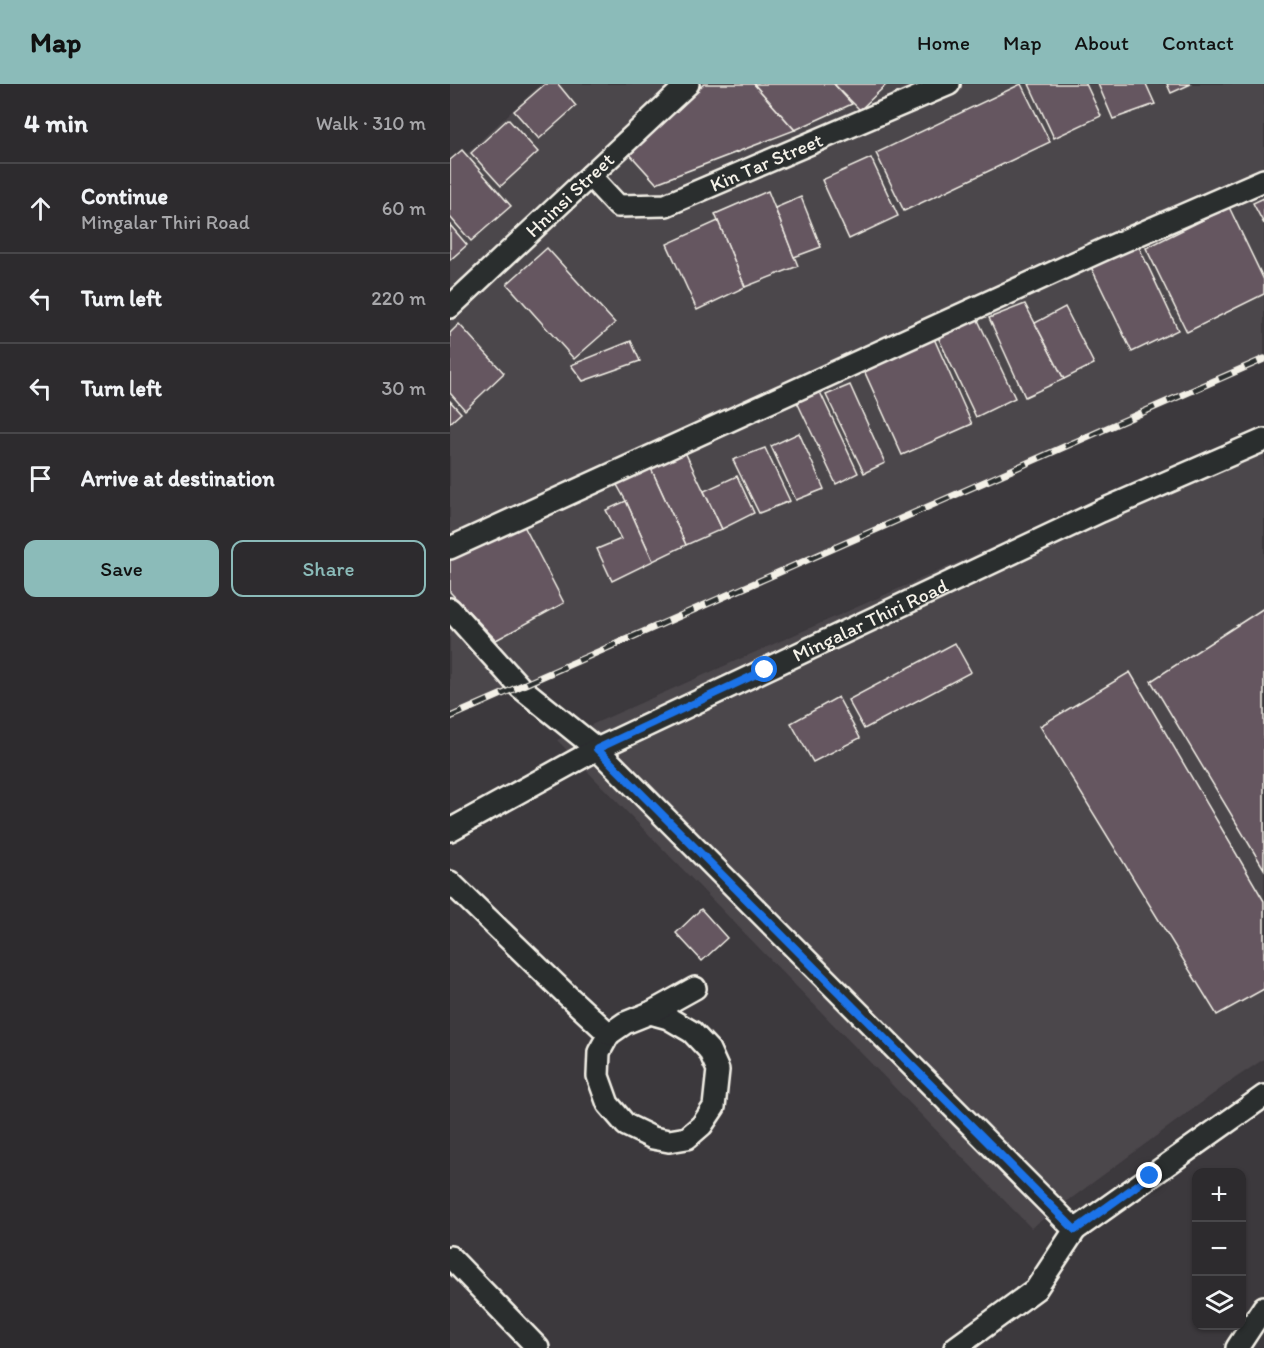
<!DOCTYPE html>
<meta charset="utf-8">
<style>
:root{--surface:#2d2b2e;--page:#353336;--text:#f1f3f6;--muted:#a7a7aa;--line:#48474a;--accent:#8bbbb9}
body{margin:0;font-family:Itim,sans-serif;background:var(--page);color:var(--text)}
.controls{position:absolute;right:18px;bottom:18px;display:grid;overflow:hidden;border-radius:12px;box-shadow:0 2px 4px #0004}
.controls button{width:54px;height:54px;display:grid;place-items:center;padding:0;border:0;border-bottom:2px solid var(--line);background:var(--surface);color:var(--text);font:30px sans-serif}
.stop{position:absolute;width:18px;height:18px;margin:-14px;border:4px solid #1a73e8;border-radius:50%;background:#fff}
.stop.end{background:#1a73e8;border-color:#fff;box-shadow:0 2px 6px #0008}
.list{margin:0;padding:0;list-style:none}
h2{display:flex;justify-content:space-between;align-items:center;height:78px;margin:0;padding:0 24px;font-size:26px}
h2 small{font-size:20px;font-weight:400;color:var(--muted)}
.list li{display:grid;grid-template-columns:39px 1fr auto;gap:18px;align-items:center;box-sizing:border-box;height:90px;padding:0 24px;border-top:2px solid var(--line)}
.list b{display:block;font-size:22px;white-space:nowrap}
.list p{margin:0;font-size:20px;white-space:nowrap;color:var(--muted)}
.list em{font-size:20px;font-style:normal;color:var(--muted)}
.actions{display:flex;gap:12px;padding:18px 24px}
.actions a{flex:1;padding:14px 0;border:2px solid var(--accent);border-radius:12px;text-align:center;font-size:21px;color:var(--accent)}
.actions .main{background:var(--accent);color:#111}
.icon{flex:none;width:33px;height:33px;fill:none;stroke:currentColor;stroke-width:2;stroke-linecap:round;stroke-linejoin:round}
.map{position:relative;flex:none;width:814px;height:1264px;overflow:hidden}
header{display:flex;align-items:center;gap:36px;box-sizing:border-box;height:84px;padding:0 30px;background:var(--accent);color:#111}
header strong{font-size:28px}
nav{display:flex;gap:33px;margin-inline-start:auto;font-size:21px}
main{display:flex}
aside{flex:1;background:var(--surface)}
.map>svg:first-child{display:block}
.built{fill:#4b464b}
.building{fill:#655661;stroke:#f4f1e8;stroke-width:1.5}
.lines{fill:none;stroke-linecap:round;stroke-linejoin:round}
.minor-casing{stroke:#f4f1e8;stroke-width:26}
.minor{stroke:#2a2d2e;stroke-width:21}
.rail-casing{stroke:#f4f1e8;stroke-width:7}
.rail{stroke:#2a2d2e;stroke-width:4.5;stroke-dasharray:14;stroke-linecap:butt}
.route{stroke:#1a73e8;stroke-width:8}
.labels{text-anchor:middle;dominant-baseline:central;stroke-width:5;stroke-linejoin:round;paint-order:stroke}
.street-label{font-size:20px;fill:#f4f1e8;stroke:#2a2d2e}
</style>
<header>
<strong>Map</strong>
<nav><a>Home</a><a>Map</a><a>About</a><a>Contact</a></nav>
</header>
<main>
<aside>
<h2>4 min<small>Walk · 310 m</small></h2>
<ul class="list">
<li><svg class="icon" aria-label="ahead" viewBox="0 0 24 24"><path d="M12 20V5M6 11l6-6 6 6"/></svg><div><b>Continue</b><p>Mingalar Thiri Road</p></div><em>60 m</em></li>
<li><svg class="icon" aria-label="left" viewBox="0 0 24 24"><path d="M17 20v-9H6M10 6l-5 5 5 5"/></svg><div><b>Turn left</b></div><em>220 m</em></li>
<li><svg class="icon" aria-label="left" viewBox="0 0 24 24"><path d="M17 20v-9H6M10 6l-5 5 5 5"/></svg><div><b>Turn left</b></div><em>30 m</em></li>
<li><svg class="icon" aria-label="arrive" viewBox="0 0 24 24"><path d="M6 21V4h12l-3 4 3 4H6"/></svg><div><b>Arrive at destination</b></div></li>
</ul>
<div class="actions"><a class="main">Save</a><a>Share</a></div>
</aside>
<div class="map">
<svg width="814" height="1264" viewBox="0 0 814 1264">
<rect width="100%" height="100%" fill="#3c393d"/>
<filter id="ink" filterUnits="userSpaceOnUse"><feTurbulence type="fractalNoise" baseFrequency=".0167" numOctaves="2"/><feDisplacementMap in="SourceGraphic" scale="12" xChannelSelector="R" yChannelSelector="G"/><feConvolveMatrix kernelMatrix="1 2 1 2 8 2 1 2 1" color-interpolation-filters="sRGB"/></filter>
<g filter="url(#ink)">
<!-- built -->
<g class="built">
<polygon points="91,0 814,0 814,275 292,505 0,631 0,85"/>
<polygon points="814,343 814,975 781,997 581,1144 107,656"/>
</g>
<!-- building -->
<g class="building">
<polygon points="95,0 108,0 126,22 89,55 64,27"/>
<polygon points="254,0 304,0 345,46 206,99 177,67"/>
<polygon points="304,0 384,0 402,20 345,46"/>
<polygon points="384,0 437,0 410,26"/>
<polygon points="571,0 600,58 454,127 426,69"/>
<polygon points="579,0 636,0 651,32 604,54"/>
<polygon points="648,0 696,0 705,20 663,35"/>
<polygon points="717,0 741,0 721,9"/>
<polygon points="58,35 88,68 51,102 21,69"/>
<polygon points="12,66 61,122 21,157 0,133 0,76"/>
<polygon points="421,74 448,132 399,155 372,96"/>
<polygon points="318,107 348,182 295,203 265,130"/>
<polygon points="351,113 371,163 344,173 325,124"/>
<polygon points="814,114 814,140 803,119"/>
<polygon points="779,123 814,196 814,210 737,248 696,164"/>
<polygon points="268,137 295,203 247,226 217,160"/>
<polygon points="0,141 17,161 0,176"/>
<polygon points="688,161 728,246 682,268 641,183"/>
<polygon points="97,164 165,239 124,275 57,200"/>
<polygon points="575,220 614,295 575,313 539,234"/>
<polygon points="615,223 644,280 614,295 585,239"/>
<polygon points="527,234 565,314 526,333 488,253"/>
<polygon points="9,240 54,289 15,326 0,309 0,249"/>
<polygon points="482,250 522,340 452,371 412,282"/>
<polygon points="181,257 190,277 133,297 121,281"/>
<polygon points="400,301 435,379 414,389 376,311"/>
<polygon points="370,308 408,389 386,400 347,318"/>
<polygon points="0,317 11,329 0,339"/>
<polygon points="349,349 374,405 346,416 321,362"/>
<polygon points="315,364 340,417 309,429 283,376"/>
<polygon points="234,366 272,445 236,461 199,380"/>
<polygon points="199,380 236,461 203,477 176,417 166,399"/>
<polygon points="287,392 304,429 272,445 254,407"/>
<polygon points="176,417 203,477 162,497 147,465 171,455 156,426"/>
<polygon points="72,438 114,519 46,556 0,508 0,470"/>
<polygon points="814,524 814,785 701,597"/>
<polygon points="505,559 521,588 414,645 398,616"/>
<polygon points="680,588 814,817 814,905 767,931 590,642"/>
<polygon points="388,613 410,654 363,678 341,639"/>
<polygon points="251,825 277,854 252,877 226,849"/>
</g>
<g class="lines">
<defs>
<g id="minor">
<path id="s1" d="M140,92L168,122L216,121L499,0"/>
<path id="s2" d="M0,223L238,0"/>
<polyline points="0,464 655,165 814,96"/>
<polyline points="0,525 70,603 147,665 625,1146"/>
<path id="s3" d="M0,746L147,665L651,427L814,356"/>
<polyline points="0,798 118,912 159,950 149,968 148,992 158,1020 176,1041 203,1054 219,1057 237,1054 252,1041 264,1023 268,986 259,966 242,948 218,934 200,929"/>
<polyline points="159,950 175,939 200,929 245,904"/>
<polyline points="0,1173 88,1264"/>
<polyline points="505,1264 586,1205 625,1146 814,1012"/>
<polyline points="787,1264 814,1223"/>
</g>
</defs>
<!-- minor casing -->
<use href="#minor" class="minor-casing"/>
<!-- minor -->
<use href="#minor" class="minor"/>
<defs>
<polyline id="rail" points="0,633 814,275"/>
</defs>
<!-- rail casing -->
<use href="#rail" class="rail-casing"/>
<!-- rail -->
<use href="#rail" class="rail"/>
</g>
</g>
<g class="lines" filter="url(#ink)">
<!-- route -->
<polyline class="route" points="315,586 147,665 625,1146 700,1092"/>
</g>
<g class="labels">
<!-- street labels -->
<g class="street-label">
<text stroke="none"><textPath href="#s1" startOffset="198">Kin Tar Street</textPath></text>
<text stroke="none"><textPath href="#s2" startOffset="164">Hninsi Street</textPath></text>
<text stroke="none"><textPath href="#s3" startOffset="470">Mingalar Thiri Road</textPath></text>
</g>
</g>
</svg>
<div class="controls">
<button>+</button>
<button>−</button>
<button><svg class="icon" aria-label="layers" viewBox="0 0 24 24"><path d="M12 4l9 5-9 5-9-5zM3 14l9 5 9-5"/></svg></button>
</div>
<div class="stop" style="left:315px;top:586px"></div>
<div class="stop end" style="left:700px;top:1092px"></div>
</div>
</main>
